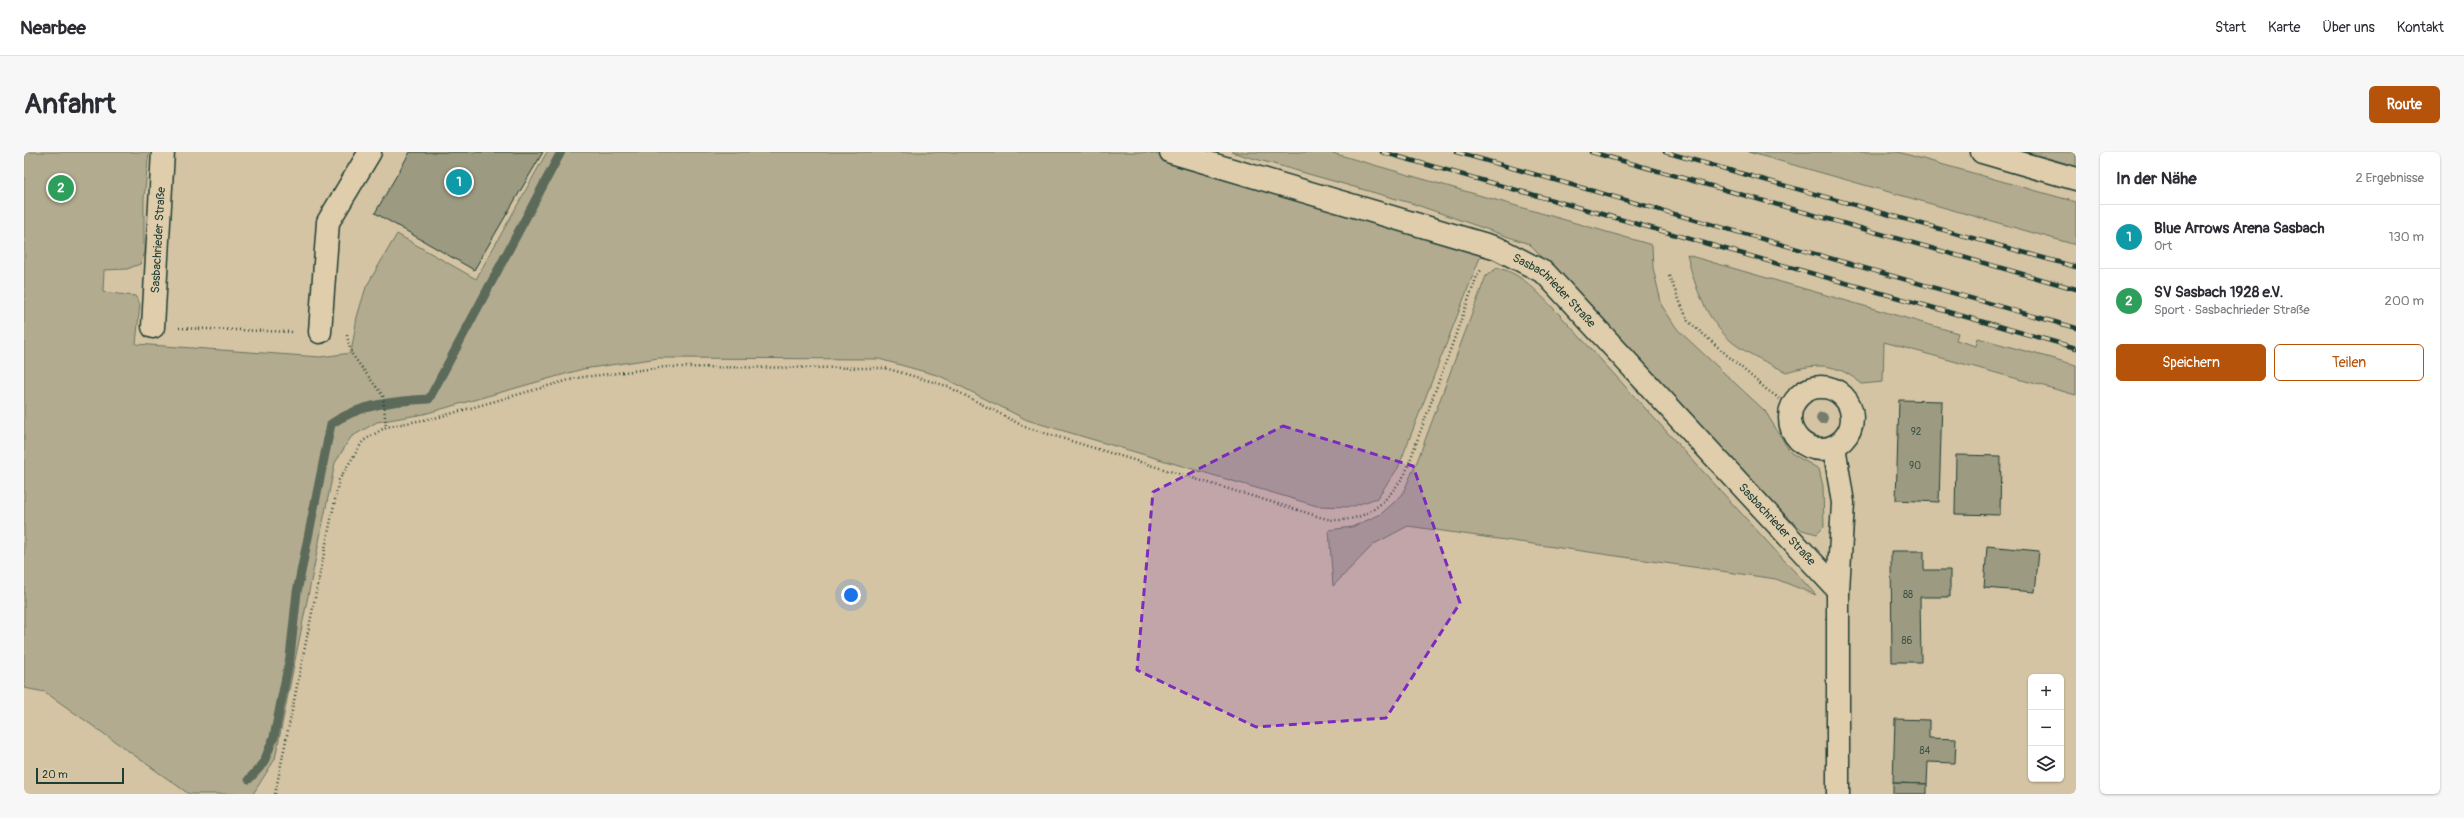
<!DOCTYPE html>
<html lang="de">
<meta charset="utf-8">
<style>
:root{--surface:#fff;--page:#f7f7f7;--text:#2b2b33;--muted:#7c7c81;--line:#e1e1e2;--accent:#b45309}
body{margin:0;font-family:Pangolin,sans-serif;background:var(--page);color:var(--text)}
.controls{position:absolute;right:12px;bottom:12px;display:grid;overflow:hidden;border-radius:6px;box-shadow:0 1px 3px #0004}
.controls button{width:36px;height:36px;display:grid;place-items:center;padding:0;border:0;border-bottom:1px solid var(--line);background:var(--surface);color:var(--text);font:20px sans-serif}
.scale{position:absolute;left:12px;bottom:10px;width:88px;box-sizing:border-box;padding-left:4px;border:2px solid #1f3d34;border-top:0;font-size:11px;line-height:14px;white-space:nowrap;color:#1f3d34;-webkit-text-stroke:3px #dfcdab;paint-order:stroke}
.you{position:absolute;left:827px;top:443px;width:14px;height:14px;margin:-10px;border:3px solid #fff;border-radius:50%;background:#1a73e8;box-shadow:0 0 0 6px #1a73e833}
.badge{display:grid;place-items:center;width:26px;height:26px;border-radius:50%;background:var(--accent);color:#fff;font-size:13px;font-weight:700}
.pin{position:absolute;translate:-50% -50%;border:2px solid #fff;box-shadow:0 1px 4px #0006}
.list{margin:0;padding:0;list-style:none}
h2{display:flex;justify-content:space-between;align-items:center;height:52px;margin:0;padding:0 16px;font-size:17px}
h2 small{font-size:13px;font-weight:400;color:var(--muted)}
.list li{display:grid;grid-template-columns:26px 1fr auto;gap:12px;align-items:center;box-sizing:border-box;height:64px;padding:0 16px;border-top:1px solid var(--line)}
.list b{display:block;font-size:15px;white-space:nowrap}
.list p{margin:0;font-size:13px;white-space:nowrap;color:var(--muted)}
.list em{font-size:13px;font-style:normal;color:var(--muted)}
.actions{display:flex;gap:8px;padding:12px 16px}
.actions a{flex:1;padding:9px 0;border:1px solid var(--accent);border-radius:6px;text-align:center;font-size:14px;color:var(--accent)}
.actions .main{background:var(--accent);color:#fff}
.icon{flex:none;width:22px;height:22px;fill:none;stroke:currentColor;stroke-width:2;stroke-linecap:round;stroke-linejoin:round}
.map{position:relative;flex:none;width:2052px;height:642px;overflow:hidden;border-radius:6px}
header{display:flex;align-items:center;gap:24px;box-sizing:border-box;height:56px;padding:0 20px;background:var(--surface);border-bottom:1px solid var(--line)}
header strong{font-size:19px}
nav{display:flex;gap:22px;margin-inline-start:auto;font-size:14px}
.intro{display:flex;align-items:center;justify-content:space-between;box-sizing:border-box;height:96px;padding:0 24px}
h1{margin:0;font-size:28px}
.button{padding:10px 18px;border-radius:6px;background:var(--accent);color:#fff;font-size:14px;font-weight:700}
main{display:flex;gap:24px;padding:0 24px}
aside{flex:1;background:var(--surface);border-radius:6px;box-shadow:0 1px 3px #0004}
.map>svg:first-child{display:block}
.green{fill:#b2ab8f;stroke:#687462}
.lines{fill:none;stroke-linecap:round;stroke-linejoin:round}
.stream{stroke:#5c6b5a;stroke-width:9}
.building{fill:#9c9a81;stroke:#1f3d34}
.minor-casing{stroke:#1f3d34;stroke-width:25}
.major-casing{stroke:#1f3d34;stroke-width:25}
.path{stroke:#1f3d34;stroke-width:2.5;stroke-dasharray:1 3;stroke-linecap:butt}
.minor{stroke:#dfcdab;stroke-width:22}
.major{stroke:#dfcdab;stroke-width:22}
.rail-casing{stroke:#1f3d34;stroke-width:4.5}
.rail{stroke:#dfcdab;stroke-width:3;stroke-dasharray:9;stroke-linecap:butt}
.tree{fill:#747c69}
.marked{fill:#7b2cbf;fill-opacity:0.2;stroke:#7b2cbf;stroke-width:3;stroke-dasharray:8 5;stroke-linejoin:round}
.labels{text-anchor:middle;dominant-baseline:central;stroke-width:3.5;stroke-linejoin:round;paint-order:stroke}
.number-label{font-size:10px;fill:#3e5447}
.street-label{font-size:12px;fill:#1f3d34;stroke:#dfcdab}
</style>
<header>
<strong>Nearbee</strong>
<nav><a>Start</a><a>Karte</a><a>Über uns</a><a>Kontakt</a></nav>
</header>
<div class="intro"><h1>Anfahrt</h1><a class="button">Route</a></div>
<main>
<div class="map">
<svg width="2052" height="642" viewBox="0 0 2052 642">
<rect width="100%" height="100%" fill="#d4c4a4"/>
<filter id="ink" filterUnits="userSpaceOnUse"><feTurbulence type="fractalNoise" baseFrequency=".025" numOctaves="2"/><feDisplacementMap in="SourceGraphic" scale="8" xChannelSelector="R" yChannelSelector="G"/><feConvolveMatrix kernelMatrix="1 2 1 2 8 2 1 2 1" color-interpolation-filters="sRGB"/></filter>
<g filter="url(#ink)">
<!-- green -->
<g class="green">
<polygon points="0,0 125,0 120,46 120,103 116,112 103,117 80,118 79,140 111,144 116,152 112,192 296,205 327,201 333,165 342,135 373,82 452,127 523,0 1124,0 1460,95 1374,316 1353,346 1327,355 1293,354 1003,268 916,224 855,207 635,206 559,217 400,262 353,270 327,285 311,311 251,607 229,642 165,642 21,540 0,536"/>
<polygon points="1207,0 1305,0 1628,93 1629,116 1638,154 1654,178 1741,259 1767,301 1795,317 1799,334 1800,375 1793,382 1778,378 1740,344 1505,92 1390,52"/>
<polygon points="1724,0 1874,0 2052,50 2052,93"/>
<polygon points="2003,0 2052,0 2052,14"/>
<path d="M1663,103L1934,181L1932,188L1952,194L1954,186L2052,213V243L1860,190L1859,230L1838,232C1811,210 1794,211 1762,220C1745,211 1723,202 1708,190C1682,168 1671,135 1663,103Z"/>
<path d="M1473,116C1498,120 1517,144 1535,162L1792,443L1752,427L1384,374L1350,392L1309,434L1305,378L1328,375L1357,362L1378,343L1394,307L1462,124Z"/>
</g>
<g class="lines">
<!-- stream -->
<path class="stream" d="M225,627L239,612L250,585L266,505L273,440L307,272C336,252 370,249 405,247L537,0"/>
</g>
<!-- building -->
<g class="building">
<polygon points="386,0 519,0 450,118 351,61"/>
<polygon points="1875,248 1918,249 1915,350 1872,348"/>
<polygon points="1932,303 1977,304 1976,363 1931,362"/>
<polygon points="1963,394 2015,399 2011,440 1960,436"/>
<polygon points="1867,399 1900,399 1900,418 1926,418 1926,445 1896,445 1897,510 1868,510"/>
<polygon points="1871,567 1905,568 1905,586 1932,587 1931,611 1904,610 1903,632 1869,631"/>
<polygon points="1869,631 1903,632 1903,642 1869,642"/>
</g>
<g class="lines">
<defs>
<g id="minor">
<path id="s1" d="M1147,0L1473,96L1521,121L1814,438"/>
<path id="s2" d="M129,175L139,0"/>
<polyline points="296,180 304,70 346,0"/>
<circle cx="1797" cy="266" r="31"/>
<polyline points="1810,294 1819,351 1814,438 1814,642"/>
</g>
<polyline id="major" points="1958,0 2052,27"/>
</defs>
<!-- minor casing -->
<use href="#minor" class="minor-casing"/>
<!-- major casing -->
<use href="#major" class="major-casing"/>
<!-- path -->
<g class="path">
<polyline points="1645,124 1664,169 1742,237 1767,255"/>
<polyline points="155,176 270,180"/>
<polyline points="323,183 327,201 359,244 362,275"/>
<path d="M251,642L315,328L339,289L362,275L415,265L552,226L641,215L861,216L923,234L1001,275L1277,359C1288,362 1301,368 1313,368C1347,368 1364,347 1381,322L1453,124L1457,118"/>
</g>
<!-- minor -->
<use href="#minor" class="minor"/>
<!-- major -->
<use href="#major" class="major"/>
<defs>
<g id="rail">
<polyline points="1358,0 2052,196"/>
<polyline points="1432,0 2052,176"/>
<polyline points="1567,0 2052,137"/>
<polyline points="1641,0 2052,115"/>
</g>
</defs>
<!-- rail casing -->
<use href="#rail" class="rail-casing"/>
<!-- rail -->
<use href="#rail" class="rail"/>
</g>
<!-- trees -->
<circle class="tree" cx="1798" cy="266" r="6"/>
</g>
<!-- marked area -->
<path class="marked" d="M1259,274L1389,314L1436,451L1362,566L1232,575L1113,518L1129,340Z"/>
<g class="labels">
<!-- number labels -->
<g class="number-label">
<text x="1892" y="280">92</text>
<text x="1891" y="314">90</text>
<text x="1884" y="443">88</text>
<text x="1883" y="489">86</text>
<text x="1901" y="599">84</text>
</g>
<!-- street labels -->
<g class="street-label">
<text stroke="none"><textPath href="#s2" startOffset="87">Sasbachrieder Straße</textPath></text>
<text stroke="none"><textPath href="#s1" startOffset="412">Sasbachrieder Straße</textPath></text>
<text stroke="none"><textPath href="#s1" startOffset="736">Sasbachrieder Straße</textPath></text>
</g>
</g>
</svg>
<div class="controls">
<button>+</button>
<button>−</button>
<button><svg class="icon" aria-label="layers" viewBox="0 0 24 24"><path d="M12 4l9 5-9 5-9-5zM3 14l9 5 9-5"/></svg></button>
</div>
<div class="scale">20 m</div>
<div class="you"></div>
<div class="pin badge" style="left:435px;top:30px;background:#0f9aa8">1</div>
<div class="pin badge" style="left:37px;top:36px;background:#2e9e5b">2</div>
</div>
<aside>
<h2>In der Nähe<small>2 Ergebnisse</small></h2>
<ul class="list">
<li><span class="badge" style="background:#0f9aa8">1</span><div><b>Blue Arrows Arena Sasbach</b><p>Ort</p></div><em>130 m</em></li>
<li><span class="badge" style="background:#2e9e5b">2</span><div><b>SV Sasbach 1928 e.V.</b><p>Sport · Sasbachrieder Straße</p></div><em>200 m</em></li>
</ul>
<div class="actions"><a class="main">Speichern</a><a>Teilen</a></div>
</aside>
</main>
